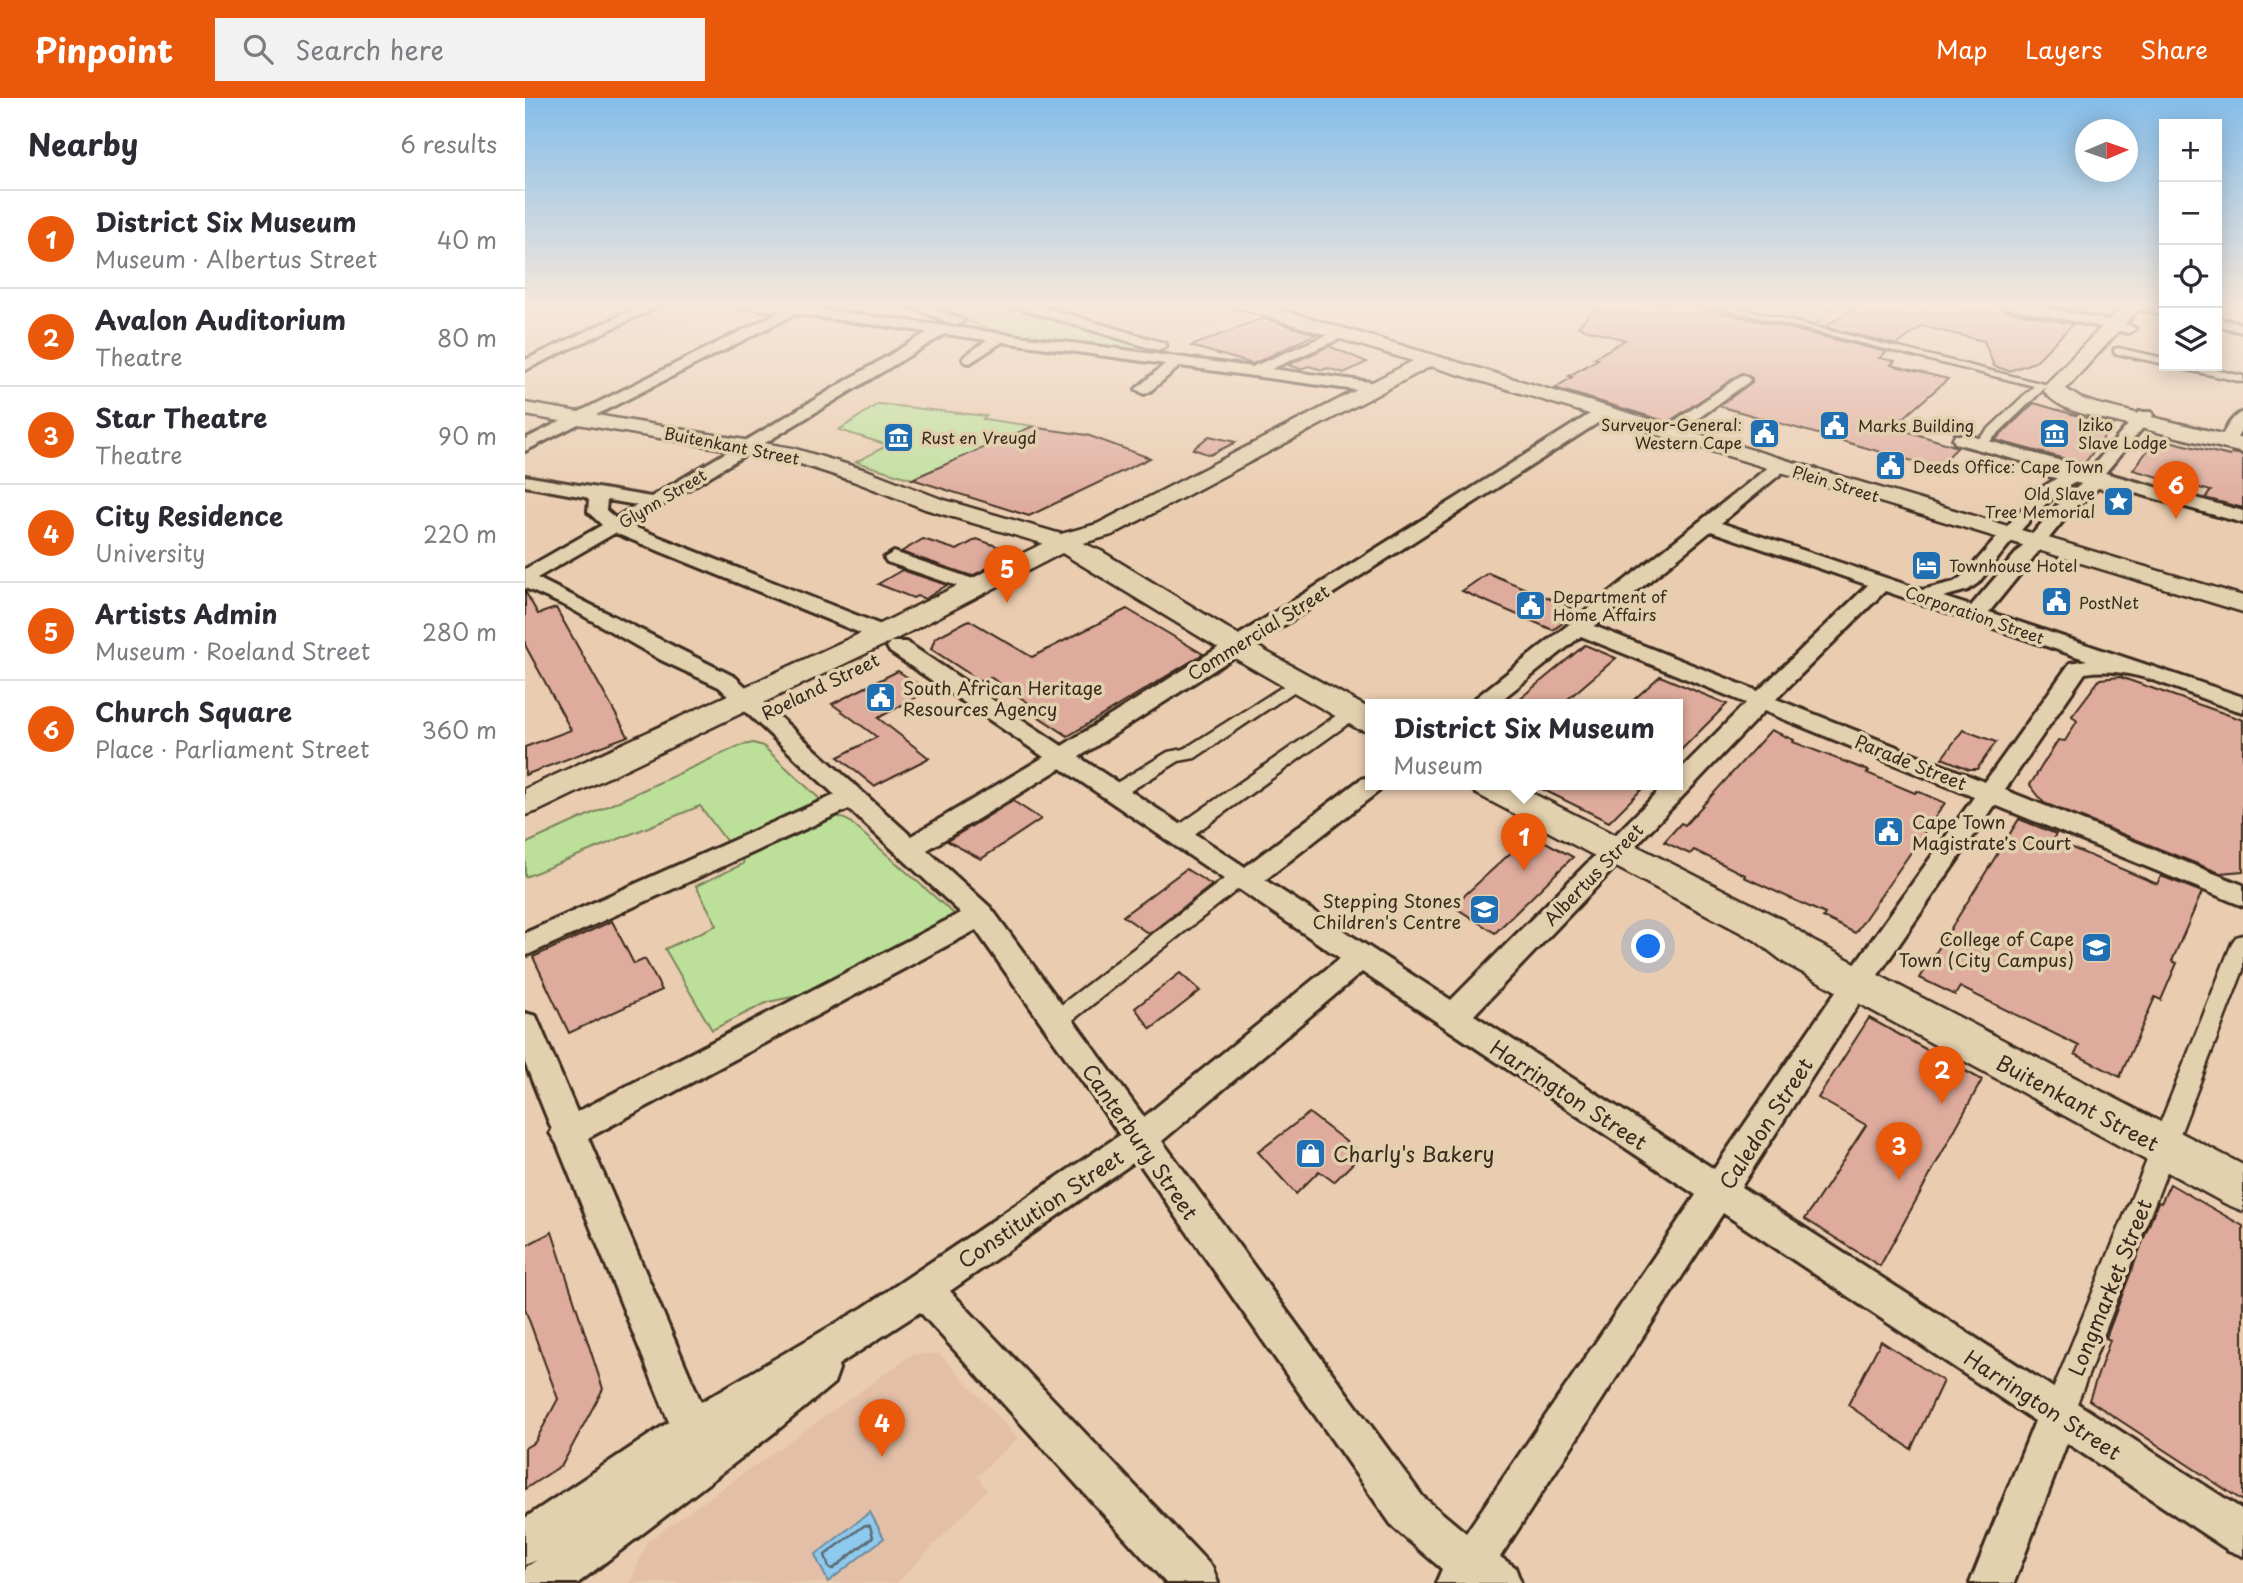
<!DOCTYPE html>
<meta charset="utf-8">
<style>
:root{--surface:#fff;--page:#f2f2f3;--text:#2b2b33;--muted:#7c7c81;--line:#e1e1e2;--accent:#ea580c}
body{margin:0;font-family:"Playpen Sans",sans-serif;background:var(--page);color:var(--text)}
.controls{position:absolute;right:21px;top:21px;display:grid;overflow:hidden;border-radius:0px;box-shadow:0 4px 18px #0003}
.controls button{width:63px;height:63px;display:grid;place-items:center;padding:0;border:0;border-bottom:2px solid var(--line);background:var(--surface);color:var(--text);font:35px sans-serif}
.compass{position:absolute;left:1550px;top:21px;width:63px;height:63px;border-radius:50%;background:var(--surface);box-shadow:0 4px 18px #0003;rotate:88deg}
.you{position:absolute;left:1124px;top:849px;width:24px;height:24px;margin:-18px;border:5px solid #fff;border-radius:50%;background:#1a73e8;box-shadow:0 0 0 10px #1a73e833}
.badge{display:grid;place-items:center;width:46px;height:46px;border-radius:50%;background:var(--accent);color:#fff;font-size:23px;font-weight:700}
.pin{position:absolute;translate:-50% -58px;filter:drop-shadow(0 2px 4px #0008)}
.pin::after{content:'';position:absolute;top:37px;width:24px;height:21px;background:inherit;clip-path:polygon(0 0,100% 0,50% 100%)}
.popup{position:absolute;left:840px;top:601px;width:318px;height:91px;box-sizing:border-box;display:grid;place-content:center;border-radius:0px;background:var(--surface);filter:drop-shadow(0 2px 5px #0005);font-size:23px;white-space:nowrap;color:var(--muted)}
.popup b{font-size:26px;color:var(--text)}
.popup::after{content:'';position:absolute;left:50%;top:100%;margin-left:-14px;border:14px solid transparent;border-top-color:var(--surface)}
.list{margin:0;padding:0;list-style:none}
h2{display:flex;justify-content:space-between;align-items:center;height:91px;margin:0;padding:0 28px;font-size:30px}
h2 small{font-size:23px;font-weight:400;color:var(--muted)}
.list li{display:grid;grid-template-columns:46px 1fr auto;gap:21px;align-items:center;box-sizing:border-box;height:98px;padding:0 28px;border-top:2px solid var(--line)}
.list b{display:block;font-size:26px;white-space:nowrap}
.list p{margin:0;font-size:23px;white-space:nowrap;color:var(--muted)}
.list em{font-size:23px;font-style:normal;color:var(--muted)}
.icon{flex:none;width:38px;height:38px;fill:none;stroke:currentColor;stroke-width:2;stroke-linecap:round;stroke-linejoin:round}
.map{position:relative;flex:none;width:1718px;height:1485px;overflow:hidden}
header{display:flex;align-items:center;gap:42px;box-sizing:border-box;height:98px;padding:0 35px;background:var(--accent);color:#fff}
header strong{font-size:33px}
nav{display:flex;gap:38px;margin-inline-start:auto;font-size:24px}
.search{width:490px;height:63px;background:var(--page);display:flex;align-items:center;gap:18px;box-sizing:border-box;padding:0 24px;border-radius:0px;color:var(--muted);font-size:26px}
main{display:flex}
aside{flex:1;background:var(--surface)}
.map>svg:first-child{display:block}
.built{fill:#e3bfa7}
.green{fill:#bce09a;stroke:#7c855c;stroke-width:2}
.water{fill:#8ecaee;stroke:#6d8a9b;stroke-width:2}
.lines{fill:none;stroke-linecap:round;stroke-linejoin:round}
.shore{stroke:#5c6a71;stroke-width:2.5}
.building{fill:#deab9c;stroke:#3b2a1e;stroke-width:2}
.pedestrian-casing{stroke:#3b2a1e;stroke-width:5}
.minor-casing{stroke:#3b2a1e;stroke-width:6}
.tertiary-casing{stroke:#3b2a1e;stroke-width:5}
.secondary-casing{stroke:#3b2a1e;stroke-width:5}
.pedestrian{fill:#e2d0ae;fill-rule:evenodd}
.minor{fill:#e2d0ae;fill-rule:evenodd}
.tertiary{fill:#e2d0ae;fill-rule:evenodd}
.secondary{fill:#e2d0ae;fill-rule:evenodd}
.labels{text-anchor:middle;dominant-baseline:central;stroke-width:7;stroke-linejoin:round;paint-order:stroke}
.far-poi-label{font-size:16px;fill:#3b2a1e;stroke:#e2d0ae;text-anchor:start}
.far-street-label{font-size:16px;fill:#3b2a1e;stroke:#e2d0ae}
.street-label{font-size:18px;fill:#3b2a1e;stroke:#e2d0ae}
.poi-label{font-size:18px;fill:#3b2a1e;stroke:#e2d0ae;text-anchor:start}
.near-street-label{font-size:21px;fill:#3b2a1e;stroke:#e2d0ae}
.near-poi-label{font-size:21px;fill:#3b2a1e;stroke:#e2d0ae;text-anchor:start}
</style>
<header>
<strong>Pinpoint</strong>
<div class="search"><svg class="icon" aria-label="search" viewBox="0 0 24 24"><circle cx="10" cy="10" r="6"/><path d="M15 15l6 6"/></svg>Search here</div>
<nav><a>Map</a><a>Layers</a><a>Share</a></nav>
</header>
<main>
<aside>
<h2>Nearby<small>6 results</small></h2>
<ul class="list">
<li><span class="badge">1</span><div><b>District Six Museum</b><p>Museum · Albertus Street</p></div><em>40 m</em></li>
<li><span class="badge">2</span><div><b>Avalon Auditorium</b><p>Theatre</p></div><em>80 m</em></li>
<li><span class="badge">3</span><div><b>Star Theatre</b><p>Theatre</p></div><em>90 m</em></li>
<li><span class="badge">4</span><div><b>City Residence</b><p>University</p></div><em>220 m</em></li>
<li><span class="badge">5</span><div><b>Artists Admin</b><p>Museum · Roeland Street</p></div><em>280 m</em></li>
<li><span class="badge">6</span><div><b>Church Square</b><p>Place · Parliament Street</p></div><em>360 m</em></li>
</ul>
</aside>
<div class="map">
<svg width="1718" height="1485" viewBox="0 0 1718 1485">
<rect width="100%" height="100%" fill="#eaccb0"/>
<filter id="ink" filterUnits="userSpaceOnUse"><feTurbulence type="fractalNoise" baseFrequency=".0143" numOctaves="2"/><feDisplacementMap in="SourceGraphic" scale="14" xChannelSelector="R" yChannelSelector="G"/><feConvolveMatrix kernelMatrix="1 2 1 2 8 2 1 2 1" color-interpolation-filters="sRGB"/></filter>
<g filter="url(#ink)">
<!-- built -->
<g class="built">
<polygon points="138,205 198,208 125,240 78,233"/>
<polygon points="613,205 699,205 666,218 693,228 674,233 650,228 624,239 575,225 609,211 604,208"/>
<polygon points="388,1256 415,1256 493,1340 452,1378 462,1392 372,1485 105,1485 123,1443"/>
</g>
<!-- green -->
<g class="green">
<polygon points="440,205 474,205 644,255 472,234 415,213"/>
<polygon points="1191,205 1307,205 1306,215 1288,228"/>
<polygon points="353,306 461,318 458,321 509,328 387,381 331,364 363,347 314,332"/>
<polygon points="228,645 238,648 299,705 202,744 175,708 0,779 0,746 214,648"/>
<polygon points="310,717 324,723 428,815 426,822 282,896 243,904 187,932 140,851 192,827 171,788 218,766 219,759"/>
</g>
<!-- water -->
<polygon class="water" points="345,1414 359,1440 303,1484 290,1457"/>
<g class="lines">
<!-- shore -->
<polygon class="shore" points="340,1427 345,1428 348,1439 308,1471 304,1470 300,1457"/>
</g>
<!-- building -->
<g class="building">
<polygon points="1157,205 1362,254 1354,260 1370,263 1366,267 1423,281 1368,329 1433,349 1412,370 1194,308 1227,284 1227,280 1218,275 1143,324 1030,290 1047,279 1044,278 1073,261 1069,260 1100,242 1053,229 1072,206"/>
<polygon points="1336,205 1390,208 1394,205 1471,205 1479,212 1548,226 1510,264 1484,273 1469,268 1459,243 1397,228 1372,247 1300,229"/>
<polygon points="1511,205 1569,205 1559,215"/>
<polygon points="738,220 791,236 728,266 666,248"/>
<polygon points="804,248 842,264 819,275 802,270 798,272 783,268 776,271 763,267"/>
<polygon points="1509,305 1557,319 1589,326 1559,366 1470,342"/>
<polygon points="506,329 562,337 625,360 504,418 387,381"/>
<polygon points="684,338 711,344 685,357 668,351"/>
<polygon points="1632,340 1705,358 1707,355 1718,357 1718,410 1680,400 1686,393 1608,372"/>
<polygon points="398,441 432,452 452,441 491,455 447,478 376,454"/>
<polygon points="377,472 422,487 400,501 392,498 388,500 353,486"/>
<polygon points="963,475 1054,513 1028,532 937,493"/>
<polygon points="0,493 13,516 31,510 103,638 0,677 0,649 46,632 0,547"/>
<polygon points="602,511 678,556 543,638 511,617 517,614 465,579 457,584 406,551 410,540 444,522 507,559"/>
<polygon points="1060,547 1091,560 1036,607 987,607"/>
<polygon points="373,573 403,593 353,620 404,660 349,688 313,659 352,639 307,606"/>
<polygon points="1135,578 1202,606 1153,655 1153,607 1103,607"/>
<polygon points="1595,579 1718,622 1718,773 1695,775 1519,705 1505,687 1533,642 1540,643 1552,623 1547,618 1575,581"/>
<polygon points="1246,632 1269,642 1268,644 1344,673 1342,675 1390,695 1392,693 1420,705 1330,835 1298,819 1300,816 1219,779 1220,777 1169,752 1165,756 1139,744 1156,725 1160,727"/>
<polygon points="1438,632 1471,644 1452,671 1444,671 1417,660"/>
<polygon points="1009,687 1121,687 1084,724"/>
<polygon points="488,703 516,721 456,761 422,743"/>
<polygon points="1494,721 1531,736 1528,742 1632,786 1636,778 1677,794 1647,863 1652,865 1636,902 1630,899 1595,979 1550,956 1554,948 1435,889 1430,897 1395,880"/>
<polygon points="1006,736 1048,759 970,835 928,808"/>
<polygon points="661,771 687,787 624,836 598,818"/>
<polygon points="87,823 109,866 120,861 137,892 44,935 8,859"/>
<polygon points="655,875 675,893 626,931 610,910"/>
<polygon points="1344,920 1457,982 1355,1168 1280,1121 1341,1027 1293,1000"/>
<polygon points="784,1015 837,1056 809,1084 794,1073 771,1096 733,1054"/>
<polygon points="1645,1086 1718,1128 1718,1403 1564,1302 1585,1242 1581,1240 1601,1187 1633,1104 1636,1105"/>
<polygon points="27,1134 78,1291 37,1367 0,1391 0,1350 10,1344 33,1301 0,1211 0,1148"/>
<polygon points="1356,1243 1418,1283 1386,1351 1323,1307"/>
</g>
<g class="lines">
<defs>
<g id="pedestrian">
<polygon points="1176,205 1193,205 1523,287 1459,349 1455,350 1449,346 1451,343 1509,288"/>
<polygon points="1593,250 1639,260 1639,266 1589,255 1589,251"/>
<polygon points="1653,268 1672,268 1718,278 1718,284 1654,270"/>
<polygon points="1527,371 1583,384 1584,387 1578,391 1522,378 1521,375"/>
<polygon points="773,579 779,581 781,584 779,587 670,660 654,663 597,698 590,700 581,694 583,690 643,654 659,651"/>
<polygon points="828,609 834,610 836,614 834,618 661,742 647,742 644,737 647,732 822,610"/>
<polygon points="715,772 722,774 725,779 722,784 539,929 531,932 523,929 520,923 523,917 708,774"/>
<polygon points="1718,837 1718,872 1657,1031 1654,1038 1645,1041 1651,1050 1548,1316 1543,1326 1533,1331 1523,1326 1518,1316 1627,1050 1630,1042 1639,1039 1633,1031 1707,845 1711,839"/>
</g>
<g id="minor">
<polygon points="122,205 140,205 0,272 0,262"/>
<path d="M210,205H247L727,269L816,231L823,235L821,238L746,271L853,285L861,290L853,295L655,268L624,294L619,296L611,291L640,266L477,244L445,265L440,264L438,261L440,258L462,242L420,236L104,427L366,531L369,536L366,541H350L90,435L12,480L210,579L386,738L519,659L365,554L362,549L365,544H381L537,648L1073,311H1085L1087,314L1085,317L554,659L720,769L836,681L845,679V687H857L854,693L740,782L926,902L1140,687H1153V674L1221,605L1056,538L970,607H945L948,602L1250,364H1262L1265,368L1196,425L1397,492L1429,484L1439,477L1515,391L1540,375L1430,345L1428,341L1430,337H1442L1562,370L1567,369L1614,314H1626L1628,317L1626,320L1580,375L1718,413V425L1578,386L1546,413L1464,514L1718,599V614C1667,601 1614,566 1560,575L1480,692L1718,787V808L1470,707L1342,893L1216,1089L1718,1412V1458L1703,1452L1542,1345L1489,1485H1445L1510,1323L1198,1115L975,1459L990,1469L996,1485H911L917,1471L868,1429L612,1062L425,1193L687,1469L693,1485H641L395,1214L313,1267L314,1271L309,1285L250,1334L53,1485H0L1,1469L12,1462L0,1467V1420L144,1324L32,1046L25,1035L27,1032L0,965V915L11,918L52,1014L436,815L324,711L0,858V835L310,697L194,589L136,562L43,509L0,490V471L77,427L63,414L64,402L60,399L0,388V378L126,399L403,234L270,216L0,353V341L254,214L217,209ZM1562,381L1534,405L1446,508L1418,499L1443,492L1453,485C1476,458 1527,385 1562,381ZM82,402L112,407L90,420L81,412ZM1186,433L1343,487L1233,593L1069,528ZM1360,493L1562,562L1545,565L1460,684L1251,601ZM1239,613L1449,699L1322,877L1189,1071L949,917ZM536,670L815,860L619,1019L466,810L402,752ZM451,832L595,1037L339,1209L176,1304L63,1040ZM837,874L1171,1097L941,1435L898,1399L637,1043Z"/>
<polygon points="377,205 396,205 439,223 432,227 427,226"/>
<polygon points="485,205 506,205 639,245 641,248 634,252 629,251 487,208"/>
<polygon points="1473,205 1499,205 1604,227 1611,231 1604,235 1480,209"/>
<polygon points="1622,205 1639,209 1639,217 1604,209 1602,206"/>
<polygon points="1692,220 1718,226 1718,234 1692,228"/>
<polygon points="1217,277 1222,279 1225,282 1222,285 1150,337 1138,337 1136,334 1138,331"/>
<path d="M1718,314V330L1711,341H1699L1697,337C1702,329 1708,317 1718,314Z"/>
<polygon points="369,454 457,484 460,488 457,492 450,494 362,464 359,460"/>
</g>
<polygon id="tertiary" points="708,205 734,205 1718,498 1718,514 906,268 587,437 537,451 400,411 328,383 263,362 0,317 0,305 267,350 344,373 416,401 536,436 572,426 888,263 710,209"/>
<g id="secondary">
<path d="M1600,205H1619L1541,291L1555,300L1573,306L1718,341V355L1558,316C1543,311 1529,306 1519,293L1523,284Z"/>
<polygon points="537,436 576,453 740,553 845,611 845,634 833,631 718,565 537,455 369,542 13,713 0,717 0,691 347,530"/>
<polygon points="945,687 991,687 1258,822 1288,843 1718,1067 1718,1113 1701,1106 1260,865 1230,842 950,695"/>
</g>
</defs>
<!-- pedestrian casing -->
<use href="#pedestrian" class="pedestrian-casing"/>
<!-- minor casing -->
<use href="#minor" class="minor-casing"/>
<!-- tertiary casing -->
<use href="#tertiary" class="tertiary-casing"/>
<!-- secondary casing -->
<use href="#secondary" class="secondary-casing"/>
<!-- pedestrian -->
<use href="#pedestrian" class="pedestrian"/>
<!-- minor -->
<use href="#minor" class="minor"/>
<!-- tertiary -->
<use href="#tertiary" class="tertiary"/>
<!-- secondary -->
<use href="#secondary" class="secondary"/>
</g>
</g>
<!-- sky -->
<linearGradient id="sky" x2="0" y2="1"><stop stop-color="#84bdea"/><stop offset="0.5" stop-color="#f6e8db"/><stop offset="1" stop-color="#f6e8db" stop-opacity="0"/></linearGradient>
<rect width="1718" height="413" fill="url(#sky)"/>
<!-- icons -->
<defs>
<symbol id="civic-square" viewBox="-11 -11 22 22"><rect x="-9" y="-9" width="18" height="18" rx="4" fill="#1f6fb2" stroke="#e2d0ae"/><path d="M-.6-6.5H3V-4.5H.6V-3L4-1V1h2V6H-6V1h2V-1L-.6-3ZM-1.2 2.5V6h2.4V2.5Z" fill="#fff"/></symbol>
<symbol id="museum-square" viewBox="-11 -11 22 22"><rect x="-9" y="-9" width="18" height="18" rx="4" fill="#1f6fb2" stroke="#e2d0ae"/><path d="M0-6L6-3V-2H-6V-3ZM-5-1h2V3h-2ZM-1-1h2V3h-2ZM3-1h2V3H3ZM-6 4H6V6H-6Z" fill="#fff"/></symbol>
<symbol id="sight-square" viewBox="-11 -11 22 22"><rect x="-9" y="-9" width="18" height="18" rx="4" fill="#1f6fb2" stroke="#e2d0ae"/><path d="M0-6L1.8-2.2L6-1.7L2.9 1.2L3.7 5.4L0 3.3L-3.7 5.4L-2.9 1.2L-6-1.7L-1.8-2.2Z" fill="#fff"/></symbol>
<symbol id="hotel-square" viewBox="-11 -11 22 22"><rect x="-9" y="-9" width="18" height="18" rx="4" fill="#1f6fb2" stroke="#e2d0ae"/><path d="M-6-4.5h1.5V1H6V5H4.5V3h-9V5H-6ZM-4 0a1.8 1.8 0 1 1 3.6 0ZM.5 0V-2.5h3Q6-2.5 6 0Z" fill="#fff"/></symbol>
<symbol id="school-square" viewBox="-11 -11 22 22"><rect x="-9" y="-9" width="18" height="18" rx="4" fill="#1f6fb2" stroke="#e2d0ae"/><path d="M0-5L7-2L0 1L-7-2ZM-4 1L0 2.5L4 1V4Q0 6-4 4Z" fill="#fff"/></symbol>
<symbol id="university-square" viewBox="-11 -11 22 22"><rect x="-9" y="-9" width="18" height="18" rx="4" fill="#1f6fb2" stroke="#e2d0ae"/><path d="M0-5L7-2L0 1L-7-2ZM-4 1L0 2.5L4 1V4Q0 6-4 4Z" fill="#fff"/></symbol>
<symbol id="shop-square" viewBox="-11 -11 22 22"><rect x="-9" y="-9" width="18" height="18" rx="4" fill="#1f6fb2" stroke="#e2d0ae"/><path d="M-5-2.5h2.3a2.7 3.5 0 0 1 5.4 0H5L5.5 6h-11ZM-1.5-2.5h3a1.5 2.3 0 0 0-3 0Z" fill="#fff"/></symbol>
</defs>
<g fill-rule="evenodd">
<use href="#civic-square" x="1292" y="310" width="35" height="35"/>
<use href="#civic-square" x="1222" y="318" width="35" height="35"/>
<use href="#museum-square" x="1512" y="318" width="35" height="35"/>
<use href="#museum-square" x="356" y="322" width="35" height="35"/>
<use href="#civic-square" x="1348" y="350" width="35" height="35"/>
<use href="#sight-square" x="1576" y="386" width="35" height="35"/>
<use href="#hotel-square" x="1384" y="450" width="35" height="35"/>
<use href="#civic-square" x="1514" y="486" width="35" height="35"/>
<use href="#civic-square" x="988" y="490" width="35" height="35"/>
<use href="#civic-square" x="338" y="582" width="35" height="35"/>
<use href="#civic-square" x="1346" y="716" width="35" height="35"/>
<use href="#school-square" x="942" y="794" width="35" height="35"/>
<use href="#university-square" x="1554" y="832" width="35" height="35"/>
<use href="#shop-square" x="768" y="1038" width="35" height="35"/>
</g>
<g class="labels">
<!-- far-poi labels -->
<g class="far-poi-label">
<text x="1217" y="326" text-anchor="end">Surveyor-General:<tspan x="1217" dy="18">Western Cape</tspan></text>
<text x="1553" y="326">Iziko<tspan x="1553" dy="18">Slave Lodge</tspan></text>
<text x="1333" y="327">Marks Building</text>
<text x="396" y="339">Rust en Vreugd</text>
<text x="1388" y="368">Deeds Office: Cape Town</text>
<text x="1570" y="395" text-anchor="end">Old Slave<tspan x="1570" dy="18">Tree Memorial</tspan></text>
<text x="1424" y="467">Townhouse Hotel</text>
<text x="1028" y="498">Department of<tspan x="1028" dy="18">Home Affairs</tspan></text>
<text x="1554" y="504">PostNet</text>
</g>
<!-- far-street labels -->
<g class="far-street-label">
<text transform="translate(207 347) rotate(11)">Buitenkant Street</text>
<text transform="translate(1311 385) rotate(17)">Plein Street</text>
<text transform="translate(137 400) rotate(-31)">Glynn Street</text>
<text transform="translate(1450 516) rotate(19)">Corporation Street</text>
</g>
<!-- street labels -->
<g class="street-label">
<text transform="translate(733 534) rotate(-32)">Commercial Street</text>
<text transform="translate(295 588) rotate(-26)">Roeland Street</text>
<text transform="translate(1386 664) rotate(22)">Parade Street</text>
<text transform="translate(1068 776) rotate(-46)">Albertus Street</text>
</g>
<!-- poi labels -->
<g class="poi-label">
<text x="378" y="589">South African Heritage<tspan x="378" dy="21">Resources Agency</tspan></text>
<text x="1387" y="723">Cape Town<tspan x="1387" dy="21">Magistrate's Court</tspan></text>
<text x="936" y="802" text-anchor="end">Stepping Stones<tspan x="936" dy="21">Children's Centre</tspan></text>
<text x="1549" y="840" text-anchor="end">College of Cape<tspan x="1549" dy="21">Town (City Campus)</tspan></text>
</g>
<!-- near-street labels -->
<g class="near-street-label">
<text transform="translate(1044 996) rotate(33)">Harrington Street</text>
<text transform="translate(1553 1004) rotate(28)">Buitenkant Street</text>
<text transform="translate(1240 1025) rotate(-57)">Caledon Street</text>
<text transform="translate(616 1043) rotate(55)">Canterbury Street</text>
<text transform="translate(515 1110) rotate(-34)">Constitution Street</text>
<text transform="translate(1584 1189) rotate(-68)">Longmarket Street</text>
<text transform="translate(1518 1306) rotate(33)">Harrington Street</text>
</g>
<!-- near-poi labels -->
<g class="near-poi-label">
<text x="808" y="1055">Charly's Bakery</text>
</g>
</g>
</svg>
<div class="controls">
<button>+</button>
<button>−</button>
<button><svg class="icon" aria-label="locate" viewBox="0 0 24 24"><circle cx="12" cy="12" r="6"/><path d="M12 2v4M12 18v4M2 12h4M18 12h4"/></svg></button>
<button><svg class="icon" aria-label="layers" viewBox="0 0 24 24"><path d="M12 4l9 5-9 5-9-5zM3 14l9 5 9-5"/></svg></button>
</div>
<svg class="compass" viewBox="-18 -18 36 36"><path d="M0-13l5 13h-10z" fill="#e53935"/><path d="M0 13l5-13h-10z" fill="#7c7c81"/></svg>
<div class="you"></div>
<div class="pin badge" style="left:999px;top:773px">1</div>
<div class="popup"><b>District Six Museum</b>Museum</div>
<div class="pin badge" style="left:1417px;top:1006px">2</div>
<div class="pin badge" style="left:1374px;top:1082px">3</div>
<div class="pin badge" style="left:357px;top:1359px">4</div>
<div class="pin badge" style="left:482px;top:505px">5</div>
<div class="pin badge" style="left:1651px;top:421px">6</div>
</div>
</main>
